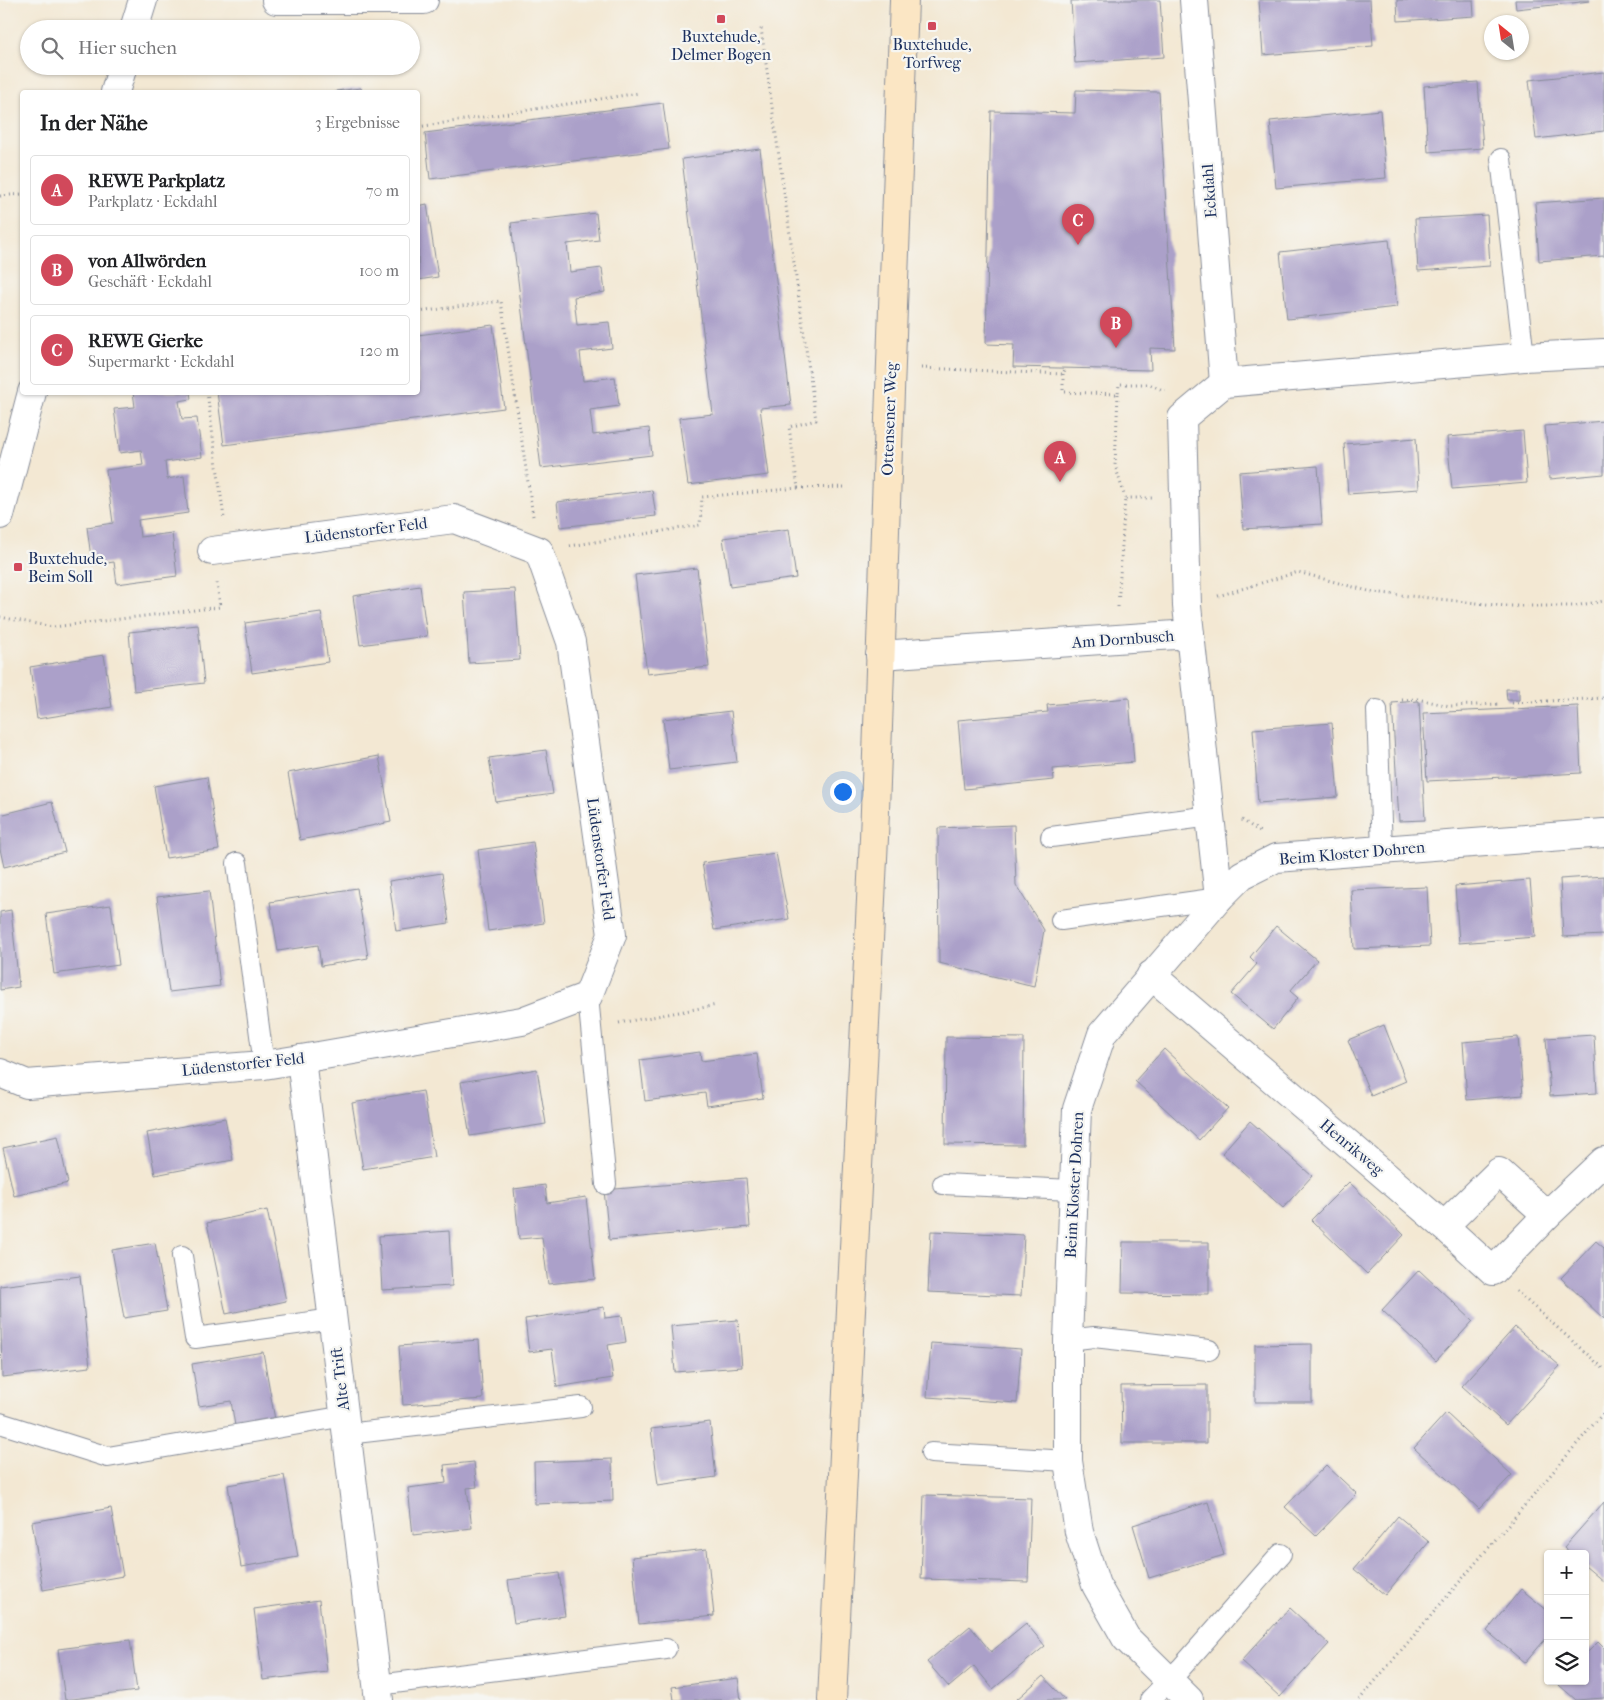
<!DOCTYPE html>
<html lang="de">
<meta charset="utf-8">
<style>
:root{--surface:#fff;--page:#f2f2f2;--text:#202124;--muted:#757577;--line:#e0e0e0;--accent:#d1495b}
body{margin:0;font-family:"IM FELL French Canon",serif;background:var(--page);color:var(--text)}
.controls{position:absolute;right:15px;bottom:15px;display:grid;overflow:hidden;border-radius:5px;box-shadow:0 1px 4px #0004}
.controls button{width:45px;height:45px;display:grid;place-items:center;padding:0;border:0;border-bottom:1px solid var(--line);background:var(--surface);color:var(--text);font:25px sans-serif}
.compass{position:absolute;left:1484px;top:15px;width:45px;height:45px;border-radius:50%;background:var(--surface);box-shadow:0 1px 4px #0004;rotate:330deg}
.you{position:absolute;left:842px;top:791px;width:18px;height:18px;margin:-12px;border:4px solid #fff;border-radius:50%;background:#1a73e8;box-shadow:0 0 0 8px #1a73e833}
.badge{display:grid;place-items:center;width:32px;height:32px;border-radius:50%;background:var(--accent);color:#fff;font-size:16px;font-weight:700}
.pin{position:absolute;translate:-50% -41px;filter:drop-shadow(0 1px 2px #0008)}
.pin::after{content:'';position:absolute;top:26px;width:18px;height:15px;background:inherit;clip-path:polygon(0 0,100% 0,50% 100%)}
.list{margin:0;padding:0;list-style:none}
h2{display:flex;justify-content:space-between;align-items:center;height:65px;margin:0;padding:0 20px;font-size:21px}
h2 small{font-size:16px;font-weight:400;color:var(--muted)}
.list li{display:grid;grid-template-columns:32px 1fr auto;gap:15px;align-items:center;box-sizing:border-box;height:70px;margin:0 10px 10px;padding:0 10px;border:1px solid var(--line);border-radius:5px}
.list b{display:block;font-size:19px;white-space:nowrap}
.list p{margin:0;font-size:16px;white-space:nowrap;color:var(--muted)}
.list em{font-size:16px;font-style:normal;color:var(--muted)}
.icon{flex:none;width:28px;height:28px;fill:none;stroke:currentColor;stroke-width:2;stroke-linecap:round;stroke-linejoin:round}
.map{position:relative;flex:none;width:1604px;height:1700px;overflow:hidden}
.search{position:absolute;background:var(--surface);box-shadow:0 1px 4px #0004;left:20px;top:20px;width:400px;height:55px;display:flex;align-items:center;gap:12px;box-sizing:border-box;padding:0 18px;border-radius:28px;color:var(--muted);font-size:19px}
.panel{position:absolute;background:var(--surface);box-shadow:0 1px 4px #0004;left:20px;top:90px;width:400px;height:305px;border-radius:5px}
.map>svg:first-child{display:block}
.building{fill:#aba0c9}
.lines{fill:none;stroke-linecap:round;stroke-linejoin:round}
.lane-casing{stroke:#878c98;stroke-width:22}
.street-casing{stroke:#878c98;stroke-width:30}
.secondary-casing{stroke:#878c98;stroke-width:30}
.path{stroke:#878c98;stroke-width:3;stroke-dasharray:1 4;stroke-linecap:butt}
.lane{stroke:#fff;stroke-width:20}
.street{stroke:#fff;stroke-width:28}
.secondary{stroke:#fbe6c4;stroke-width:28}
.poi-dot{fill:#d1495b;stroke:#f6f6f2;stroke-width:2}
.labels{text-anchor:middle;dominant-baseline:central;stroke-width:4.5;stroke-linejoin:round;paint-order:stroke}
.poi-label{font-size:16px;fill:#1b2f5e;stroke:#f6f6f2}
.street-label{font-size:16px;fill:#1b2f5e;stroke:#f6f6f2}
</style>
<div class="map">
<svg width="1604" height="1700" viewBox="0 0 1604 1700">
<rect width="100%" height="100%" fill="#f6f6f2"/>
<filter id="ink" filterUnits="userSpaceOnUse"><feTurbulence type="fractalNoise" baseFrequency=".02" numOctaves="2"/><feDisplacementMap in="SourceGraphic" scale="10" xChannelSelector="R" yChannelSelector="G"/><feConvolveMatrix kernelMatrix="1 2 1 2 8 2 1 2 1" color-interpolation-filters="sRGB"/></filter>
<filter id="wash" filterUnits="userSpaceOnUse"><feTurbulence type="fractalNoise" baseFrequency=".0096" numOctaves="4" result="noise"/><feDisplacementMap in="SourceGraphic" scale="20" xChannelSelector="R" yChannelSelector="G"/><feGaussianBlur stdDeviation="1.12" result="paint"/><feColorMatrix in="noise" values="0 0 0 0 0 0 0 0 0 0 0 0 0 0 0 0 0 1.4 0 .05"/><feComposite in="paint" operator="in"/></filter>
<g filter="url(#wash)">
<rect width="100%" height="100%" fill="#f3e8d3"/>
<g id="blocks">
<!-- building -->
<g class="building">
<polygon points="1093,0 1160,0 1164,57 1075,63 1071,1"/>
<polygon points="1259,0 1370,0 1373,46 1263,55"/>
<polygon points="1397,0 1473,0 1474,16 1398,21"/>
<polygon points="1515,0 1589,0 1590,1 1516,9"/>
<polygon points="1604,72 1604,131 1536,139 1529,80"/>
<polygon points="1478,82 1483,148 1428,152 1424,86"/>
<polygon points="361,88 362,92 336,92 336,91"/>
<polygon points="1076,90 1159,92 1175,349 1150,348 1151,370 1013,367 1014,345 986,344 991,111 1075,113"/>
<polygon points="663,103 669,149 430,179 425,133"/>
<polygon points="1380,110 1386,178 1276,188 1270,121"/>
<polygon points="760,149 791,405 760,408 769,475 688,485 679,418 713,414 682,159"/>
<polygon points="1604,198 1604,256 1539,261 1535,203"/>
<polygon points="427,204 438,277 418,280 418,206"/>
<polygon points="596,213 599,240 567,244 570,272 602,268 605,292 574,297 577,325 609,322 612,348 580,352 583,381 615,377 619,406 590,410 593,435 649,428 652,455 541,468 511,223"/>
<polygon points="1487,215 1490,266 1418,271 1415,219"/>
<polygon points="1389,240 1397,307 1287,319 1280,252"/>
<polygon points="493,325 504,408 224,445 217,392 418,392 418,335"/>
<polygon points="133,392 190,392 191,399 179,401 182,419 197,418 202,457 165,462 167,479 184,476 188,513 138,520 140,537 172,533 177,576 117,584 114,562 92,565 87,527 113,523 106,470 143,465 141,450 120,453 114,409 135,407"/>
<polygon points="1604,421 1604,474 1550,479 1545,426"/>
<polygon points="1523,431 1527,483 1452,489 1447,437"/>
<polygon points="1416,438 1419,489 1348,494 1344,444"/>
<polygon points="1318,466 1322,524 1243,529 1239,472"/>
<polygon points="652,490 656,516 560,527 557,502"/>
<polygon points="789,529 796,578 730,587 723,538"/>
<polygon points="697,568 709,667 647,674 635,575"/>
<polygon points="420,586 427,636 360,645 353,596"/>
<polygon points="515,589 520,660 469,663 464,592"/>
<polygon points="321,612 328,662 252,673 245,623"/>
<polygon points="198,625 204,683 134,691 129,632"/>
<polygon points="104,655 112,707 37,719 30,667"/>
<polygon points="1506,689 1519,689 1519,700 1507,700"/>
<polygon points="1129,698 1134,762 1053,769 1054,780 964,789 958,720 1048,712 1047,705"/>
<polygon points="1419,701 1425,820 1399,821 1392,703"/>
<polygon points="1578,706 1581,773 1427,781 1423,713"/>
<polygon points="731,711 737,762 669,770 663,719"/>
<polygon points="1332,723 1338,797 1258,803 1253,729"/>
<polygon points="546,750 553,794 496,802 489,758"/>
<polygon points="379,756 391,822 300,840 288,773"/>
<polygon points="207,777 219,850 166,858 154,786"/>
<polygon points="52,802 65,852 4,867 0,849 0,815"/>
<polygon points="1014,825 1016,885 1044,930 1034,986 939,963 938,828"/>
<polygon points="533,842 544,923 488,931 478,850"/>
<polygon points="776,853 789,919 714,930 702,863"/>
<polygon points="442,873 449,923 396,931 389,881"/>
<polygon points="1604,876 1604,935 1563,937 1560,879"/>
<polygon points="1530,880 1535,937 1459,943 1455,886"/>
<polygon points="1427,887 1430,946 1354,949 1351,890"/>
<polygon points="357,888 368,958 321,966 318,945 278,951 270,902"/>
<polygon points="209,891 220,986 169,992 157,897"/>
<polygon points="111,905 119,965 54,974 46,914"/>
<polygon points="11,910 19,987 0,990 0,912"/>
<polygon points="1276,926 1317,960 1290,991 1298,998 1273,1029 1231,994 1257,964 1250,957"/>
<polygon points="1384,1025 1406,1081 1371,1096 1348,1040"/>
<polygon points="1594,1035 1597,1093 1550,1096 1546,1038"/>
<polygon points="946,1037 1024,1038 1023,1145 945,1144"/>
<polygon points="1518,1037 1523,1095 1467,1100 1463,1042"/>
<polygon points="1164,1049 1228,1108 1199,1140 1135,1081"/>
<polygon points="700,1052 701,1061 757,1054 763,1098 707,1106 705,1093 645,1101 640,1060"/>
<polygon points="537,1069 546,1124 470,1136 461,1082"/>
<polygon points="423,1091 434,1157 363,1169 352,1103"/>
<polygon points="225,1118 233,1160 155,1175 147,1133"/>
<polygon points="1250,1121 1312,1176 1283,1208 1222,1153"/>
<polygon points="58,1136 68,1183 14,1196 3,1148"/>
<polygon points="746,1178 750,1227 609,1240 604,1190"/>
<polygon points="1349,1182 1404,1235 1367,1274 1311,1220"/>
<polygon points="545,1185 547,1203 586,1197 595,1279 548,1284 542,1237 519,1239 514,1189"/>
<polygon points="267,1210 286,1301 226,1314 207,1223"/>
<polygon points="449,1231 452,1286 382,1290 379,1236"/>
<polygon points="931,1231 1024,1235 1021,1296 928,1292"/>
<polygon points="1596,1241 1604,1248 1604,1319 1561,1278"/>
<polygon points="1123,1242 1209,1242 1209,1294 1122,1293"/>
<polygon points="155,1243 167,1311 124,1318 112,1250"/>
<polygon points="1419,1270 1473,1321 1436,1361 1382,1310"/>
<polygon points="80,1276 90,1367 2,1377 0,1286"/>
<polygon points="604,1307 605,1318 622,1316 626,1342 608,1345 613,1378 557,1387 552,1349 529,1352 525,1319"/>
<polygon points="738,1320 742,1367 675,1372 671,1326"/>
<polygon points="1515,1327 1560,1366 1506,1425 1462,1386"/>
<polygon points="479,1340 483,1399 403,1405 399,1346"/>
<polygon points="931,1343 1021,1349 1017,1403 927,1397"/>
<polygon points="1312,1344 1312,1402 1255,1402 1255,1345"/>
<polygon points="263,1352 275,1420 235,1426 231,1401 199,1406 192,1364"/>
<polygon points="1207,1385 1207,1443 1122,1443 1121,1386"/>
<polygon points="1446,1413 1512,1475 1479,1509 1414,1448"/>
<polygon points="710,1422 716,1477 658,1485 651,1429"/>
<polygon points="612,1459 613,1501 535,1504 534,1462"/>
<polygon points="474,1462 477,1487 467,1488 472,1528 413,1535 408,1488 446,1483 444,1465"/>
<polygon points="1326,1465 1357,1494 1316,1536 1285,1507"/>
<polygon points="284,1475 298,1557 241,1567 228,1485"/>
<polygon points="924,1495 1031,1498 1028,1582 921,1579"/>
<polygon points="1208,1502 1224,1555 1149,1578 1133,1525"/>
<polygon points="1604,1502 1604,1582 1585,1566 1585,1554 1572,1554 1564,1547"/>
<polygon points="111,1508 123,1576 43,1590 32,1522"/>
<polygon points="1398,1516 1429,1542 1385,1595 1354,1569"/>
<polygon points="707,1549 714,1616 639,1624 632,1557"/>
<polygon points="559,1573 565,1616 514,1623 508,1580"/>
<polygon points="1521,1589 1548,1611 1548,1636 1525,1663 1487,1631"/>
<polygon points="319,1600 327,1672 263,1680 254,1609"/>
<polygon points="1290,1608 1329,1644 1280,1697 1241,1661"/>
<polygon points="1026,1623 1045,1646 993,1689 974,1666 949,1687 927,1662 970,1626 991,1652"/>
<polygon points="130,1640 137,1691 65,1700 58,1649"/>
<polygon points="1598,1642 1604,1648 1604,1698 1576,1700 1559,1685 1562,1681 1585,1681 1585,1655"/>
<polygon points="1043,1676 1065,1700 1016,1700"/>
<polygon points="738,1678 741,1700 674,1700 672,1687"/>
</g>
</g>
</g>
<g filter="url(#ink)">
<use href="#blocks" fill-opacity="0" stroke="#878c98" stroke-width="1"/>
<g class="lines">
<defs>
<g id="lane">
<polyline points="1501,159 1524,357"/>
<polyline points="1377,710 1382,850"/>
<polyline points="1051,837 1211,816"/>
<polyline points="237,863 264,1065"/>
<polyline points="1061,920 1219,898"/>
<polyline points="588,996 606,1184"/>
<polyline points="943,1184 1072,1190"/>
<polyline points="182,1256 195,1338 333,1319"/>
<polyline points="1068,1340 1094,1337 1209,1350"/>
<polyline points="0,1423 108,1457 345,1416"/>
<polyline points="347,1434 581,1407"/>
<polyline points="931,1453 1068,1461"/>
<polyline points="378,1685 666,1649"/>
<polyline points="1150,1700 1181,1668 1281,1554"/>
</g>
<g id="street">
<polyline points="276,0 424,0"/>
<polyline points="1194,0 1224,383"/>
<polyline points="134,29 143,0"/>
<polyline points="115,92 123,66"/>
<polyline points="0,515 32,392"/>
<polyline points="1190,634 1187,606 1182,418 1224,383 1524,357 1604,353"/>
<polyline points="880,655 1190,634 1219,898"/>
<polyline points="1151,975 1444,1226 1493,1271 1547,1215 1604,1161"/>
<polyline points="301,1059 379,1700"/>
<polyline points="0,1073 27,1084 264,1065 301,1059 522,1021 588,996 612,935 571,642 539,551 454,519 212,551"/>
<polyline points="1444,1226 1499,1172 1547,1215"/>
<polyline points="1189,1700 1126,1638 1096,1585 1079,1532 1068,1461 1068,1340 1077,1109 1102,1034 1219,898 1242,875 1276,858 1604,833"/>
</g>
<polyline id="secondary" points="832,1700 874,838 904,0"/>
</defs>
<!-- lane casing -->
<use href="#lane" class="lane-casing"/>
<!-- street casing -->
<use href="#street" class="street-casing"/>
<!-- secondary casing -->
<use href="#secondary" class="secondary-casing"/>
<!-- path -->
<g class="path">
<polyline points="418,127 639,93"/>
<polyline points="0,196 22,194"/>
<polyline points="418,312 501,301 533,516"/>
<polyline points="921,368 1063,374 1066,367"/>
<polyline points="1063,374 1063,392 1118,394 1119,384 1149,384 1165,391"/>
<polyline points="207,392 224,518"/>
<polyline points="1118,394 1115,465 1125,498"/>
<polyline points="798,488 847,487"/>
<polyline points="570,546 700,525 702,497 798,488 789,427 816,420 761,28"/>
<polyline points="1218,596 1298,572 1372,592 1505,606 1574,606 1604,601"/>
<polyline points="1118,607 1125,498 1154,498"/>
<polyline points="0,617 53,627 220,607 217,583"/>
<polyline points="1402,700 1417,699 1450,706 1500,704"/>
<polyline points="1512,703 1604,698"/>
<polyline points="1242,820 1260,832"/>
<polyline points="619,1023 717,1005"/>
<polyline points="1516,1291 1604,1369"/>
<polyline points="1359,1700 1604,1412"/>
</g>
<!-- lane -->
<use href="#lane" class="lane"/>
<!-- street -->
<use href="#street" class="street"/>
<!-- secondary -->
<use href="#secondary" class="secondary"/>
</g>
</g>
<!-- markers -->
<g class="poi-dot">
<rect x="716" y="14" width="10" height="10" rx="2.5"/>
<rect x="927" y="21" width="10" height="10" rx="2.5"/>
<rect x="13" y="562" width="10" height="10" rx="2.5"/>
</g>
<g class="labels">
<!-- poi labels -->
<g class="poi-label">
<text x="721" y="36">Buxtehude,<tspan x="721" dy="18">Delmer Bogen</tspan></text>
<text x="932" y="44">Buxtehude,<tspan x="932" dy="18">Torfweg</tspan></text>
<text x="28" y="558" text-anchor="start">Buxtehude,<tspan x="28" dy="18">Beim Soll</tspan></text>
</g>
<!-- street labels -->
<g class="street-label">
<text transform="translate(1209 191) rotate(-94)">Eckdahl</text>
<text transform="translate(889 419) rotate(-88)">Ottensener Weg</text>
<text transform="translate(366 530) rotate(-7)">Lüdenstorfer Feld</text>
<text transform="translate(1123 639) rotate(-4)">Am Dornbusch</text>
<text transform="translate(1352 853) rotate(-5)">Beim Kloster Dohren</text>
<text transform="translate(601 859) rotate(82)">Lüdenstorfer Feld</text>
<text transform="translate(243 1064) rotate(-6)">Lüdenstorfer Feld</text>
<text transform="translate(1352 1147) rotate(40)">Henrikweg</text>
<text transform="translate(1074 1185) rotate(-87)">Beim Kloster Dohren</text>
<text transform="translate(340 1379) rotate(-97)">Alte Trift</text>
</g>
</g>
</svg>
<div class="controls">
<button>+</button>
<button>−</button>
<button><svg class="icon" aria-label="layers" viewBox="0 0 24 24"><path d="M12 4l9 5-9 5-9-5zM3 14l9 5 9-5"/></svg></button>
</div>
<svg class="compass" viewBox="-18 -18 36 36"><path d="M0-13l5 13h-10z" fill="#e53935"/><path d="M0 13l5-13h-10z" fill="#757577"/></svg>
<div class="you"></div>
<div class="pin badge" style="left:1060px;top:482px">A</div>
<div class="pin badge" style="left:1116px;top:348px">B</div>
<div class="pin badge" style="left:1078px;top:245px">C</div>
<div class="search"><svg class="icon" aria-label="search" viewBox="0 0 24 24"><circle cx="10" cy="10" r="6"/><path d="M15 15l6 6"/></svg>Hier suchen</div>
<section class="panel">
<h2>In der Nähe<small>3 Ergebnisse</small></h2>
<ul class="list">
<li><span class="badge">A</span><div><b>REWE Parkplatz</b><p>Parkplatz · Eckdahl</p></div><em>70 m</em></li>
<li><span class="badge">B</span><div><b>von Allwörden</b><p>Geschäft · Eckdahl</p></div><em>100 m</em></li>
<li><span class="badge">C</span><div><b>REWE Gierke</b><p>Supermarkt · Eckdahl</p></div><em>120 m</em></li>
</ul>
</section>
</div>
